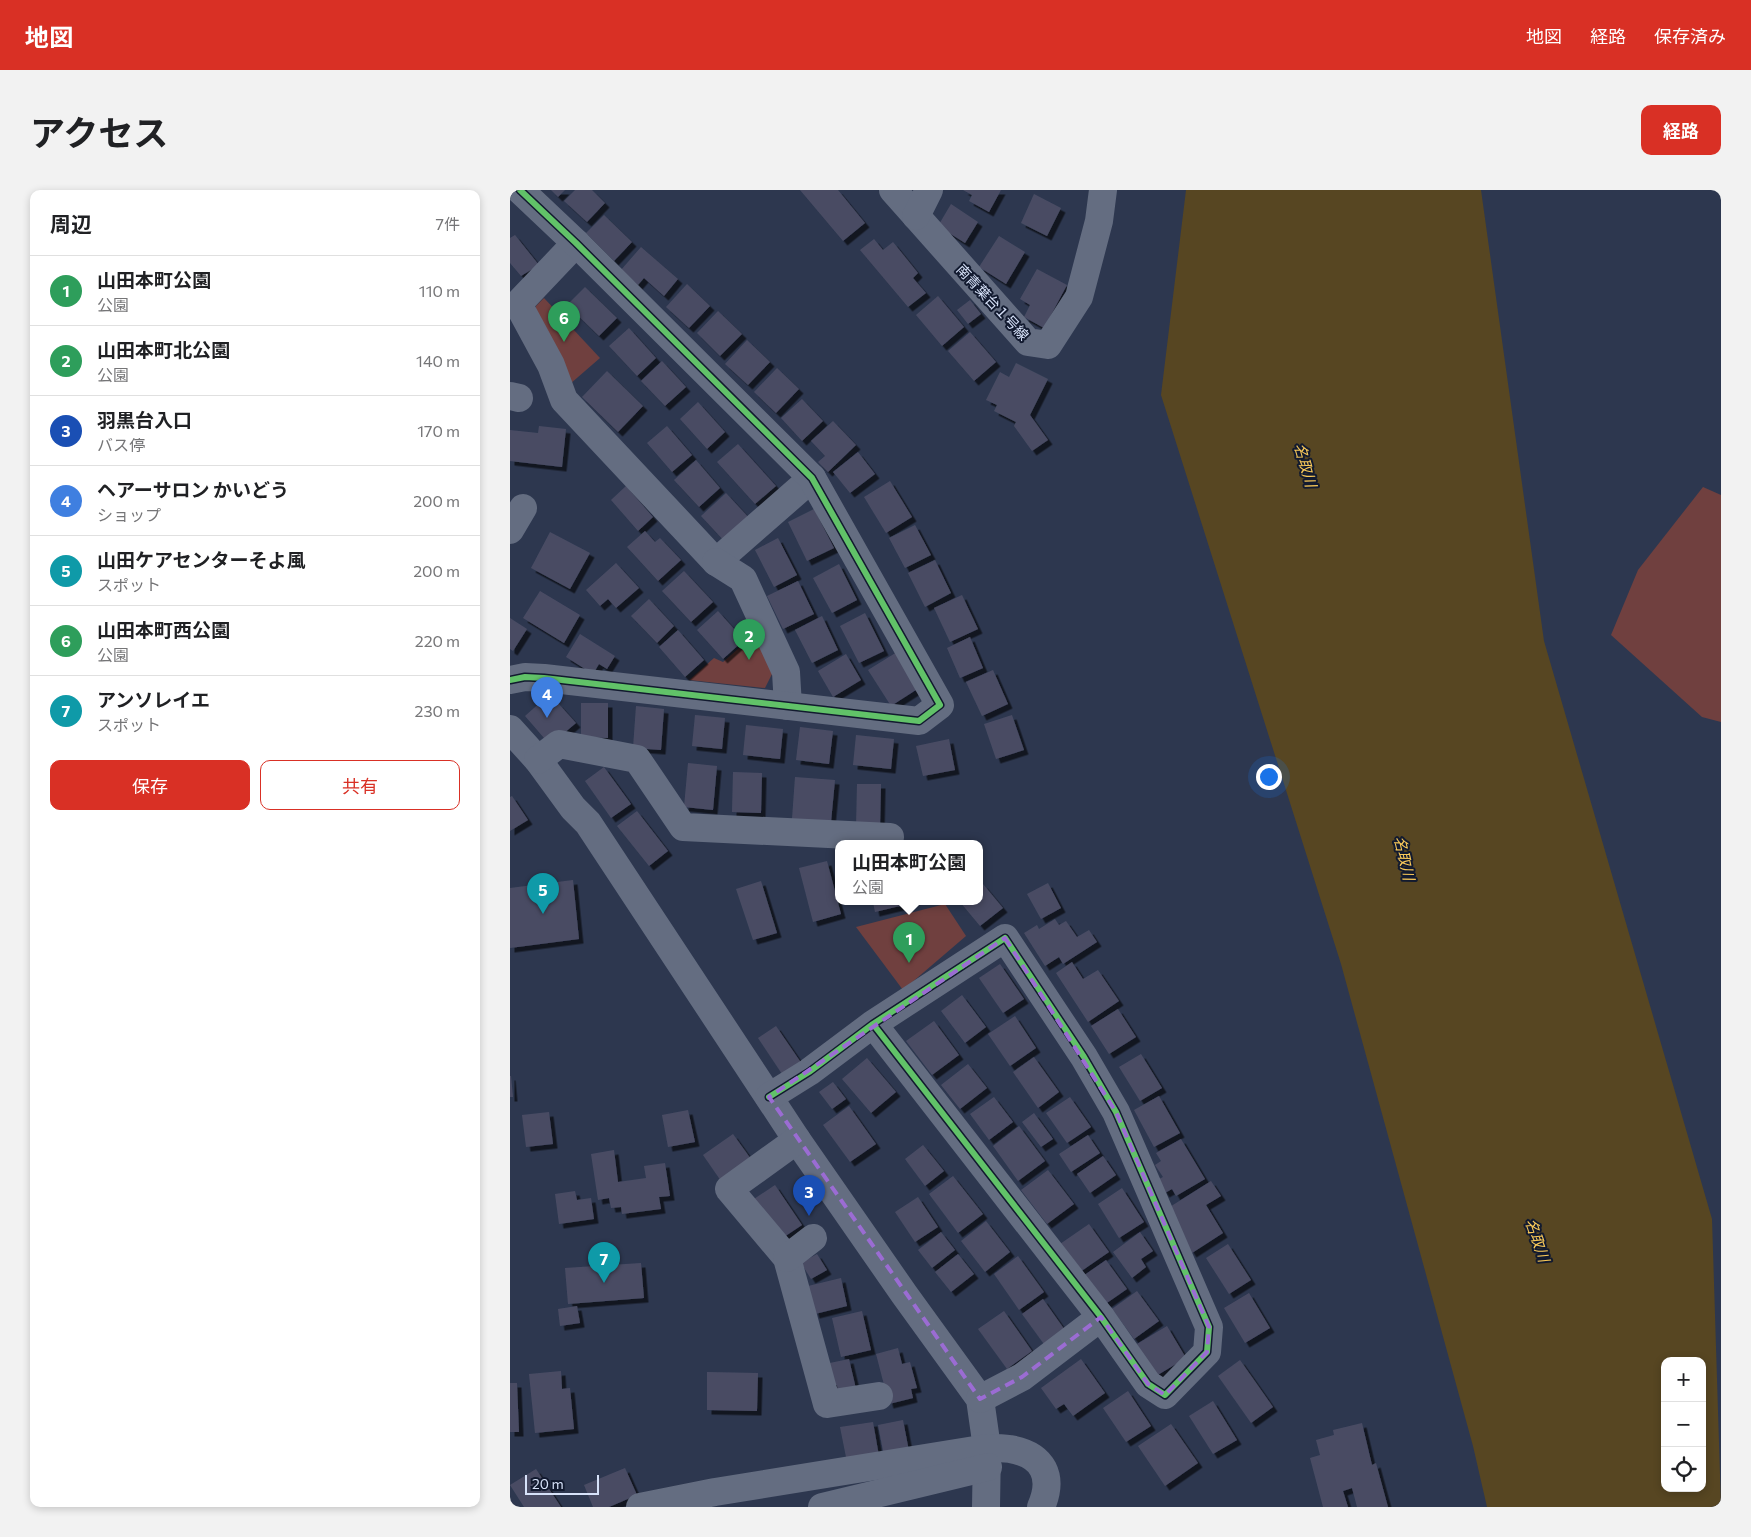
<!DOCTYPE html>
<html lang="ja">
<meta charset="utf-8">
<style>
:root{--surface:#fff;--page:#f2f2f2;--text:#202124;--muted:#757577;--line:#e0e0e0;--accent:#d93025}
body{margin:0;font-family:Commissioner,"Noto Sans JP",sans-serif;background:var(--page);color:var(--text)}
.controls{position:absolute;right:15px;bottom:15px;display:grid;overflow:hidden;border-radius:10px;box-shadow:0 2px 8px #0003}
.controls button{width:45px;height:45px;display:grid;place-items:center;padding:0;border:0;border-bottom:1px solid var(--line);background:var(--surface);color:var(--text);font:25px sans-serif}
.scale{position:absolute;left:15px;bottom:12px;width:74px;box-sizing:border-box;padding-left:5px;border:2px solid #d7e2f9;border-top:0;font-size:14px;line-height:18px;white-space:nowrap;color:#d7e2f9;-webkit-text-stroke:4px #121a2f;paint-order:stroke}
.you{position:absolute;left:758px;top:586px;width:18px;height:18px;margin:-12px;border:4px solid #fff;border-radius:50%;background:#1a73e8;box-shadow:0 0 0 8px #1a73e833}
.badge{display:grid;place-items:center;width:32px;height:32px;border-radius:50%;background:var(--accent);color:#fff;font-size:16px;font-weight:700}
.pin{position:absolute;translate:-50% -41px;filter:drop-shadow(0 1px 2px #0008)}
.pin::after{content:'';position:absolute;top:26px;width:18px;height:15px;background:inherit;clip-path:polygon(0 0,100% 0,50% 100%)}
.popup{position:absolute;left:325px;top:650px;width:148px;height:65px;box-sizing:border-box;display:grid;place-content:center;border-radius:10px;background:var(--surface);filter:drop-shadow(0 1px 4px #0005);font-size:16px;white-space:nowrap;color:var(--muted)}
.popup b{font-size:19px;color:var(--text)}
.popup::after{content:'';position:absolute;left:50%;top:100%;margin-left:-10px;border:10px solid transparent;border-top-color:var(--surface)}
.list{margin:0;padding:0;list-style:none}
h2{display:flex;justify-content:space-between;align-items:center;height:65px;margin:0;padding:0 20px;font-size:21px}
h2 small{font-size:16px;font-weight:400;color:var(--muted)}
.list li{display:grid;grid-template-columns:32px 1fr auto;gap:15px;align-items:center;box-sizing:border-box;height:70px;padding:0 20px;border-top:1px solid var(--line)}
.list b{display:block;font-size:19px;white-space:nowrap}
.list p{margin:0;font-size:16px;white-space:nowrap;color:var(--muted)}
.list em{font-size:16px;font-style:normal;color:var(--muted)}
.actions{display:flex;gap:10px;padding:15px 20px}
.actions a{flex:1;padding:11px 0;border:1px solid var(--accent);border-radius:10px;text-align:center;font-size:18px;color:var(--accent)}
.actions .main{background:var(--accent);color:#fff}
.icon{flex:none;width:28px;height:28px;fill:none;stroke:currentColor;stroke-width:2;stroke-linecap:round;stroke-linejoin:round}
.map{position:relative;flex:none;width:1211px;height:1317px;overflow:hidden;border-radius:10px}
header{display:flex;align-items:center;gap:30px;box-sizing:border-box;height:70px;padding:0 25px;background:var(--accent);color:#fff}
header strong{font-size:24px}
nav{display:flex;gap:28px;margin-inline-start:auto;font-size:18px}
.intro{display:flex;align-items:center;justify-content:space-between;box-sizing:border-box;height:120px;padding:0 30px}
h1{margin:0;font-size:35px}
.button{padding:12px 22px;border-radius:10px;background:var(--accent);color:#fff;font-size:18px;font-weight:700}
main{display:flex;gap:30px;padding:0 30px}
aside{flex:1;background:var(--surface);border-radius:10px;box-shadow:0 2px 8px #0003}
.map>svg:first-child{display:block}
.green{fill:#70403f}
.water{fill:#574622;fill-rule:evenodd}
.building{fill:#494c64;filter:url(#shadow)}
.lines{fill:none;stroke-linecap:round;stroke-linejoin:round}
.minor{stroke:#646d81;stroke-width:28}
.cycleway-casing{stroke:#121a2f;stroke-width:9}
.cycleway{stroke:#61c268;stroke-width:6}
.marked{fill:none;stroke:#9b6cd3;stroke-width:4;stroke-dasharray:10 6;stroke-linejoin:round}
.labels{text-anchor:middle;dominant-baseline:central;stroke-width:4;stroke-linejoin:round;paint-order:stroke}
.street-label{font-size:14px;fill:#d7e2f9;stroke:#121a2f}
.water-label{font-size:15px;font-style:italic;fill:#f9c959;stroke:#121a2f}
</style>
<header>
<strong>地図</strong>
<nav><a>地図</a><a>経路</a><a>保存済み</a></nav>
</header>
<div class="intro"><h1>アクセス</h1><a class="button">経路</a></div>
<main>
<aside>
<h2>周辺<small>7件</small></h2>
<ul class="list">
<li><span class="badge" style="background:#2e9e5b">1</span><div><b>山田本町公園</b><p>公園</p></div><em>110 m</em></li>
<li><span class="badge" style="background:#2e9e5b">2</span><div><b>山田本町北公園</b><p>公園</p></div><em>140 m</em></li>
<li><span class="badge" style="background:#1a4fb4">3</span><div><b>羽黒台入口</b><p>バス停</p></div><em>170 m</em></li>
<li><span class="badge" style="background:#3f7fe0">4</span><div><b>ヘアーサロン かいどう</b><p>ショップ</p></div><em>200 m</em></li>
<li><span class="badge" style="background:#0f9aa8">5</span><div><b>山田ケアセンターそよ風</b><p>スポット</p></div><em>200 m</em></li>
<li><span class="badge" style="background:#2e9e5b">6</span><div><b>山田本町西公園</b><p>公園</p></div><em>220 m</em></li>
<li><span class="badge" style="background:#0f9aa8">7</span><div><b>アンソレイエ</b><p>スポット</p></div><em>230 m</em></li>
</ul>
<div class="actions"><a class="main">保存</a><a>共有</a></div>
</aside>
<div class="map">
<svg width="1211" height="1317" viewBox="0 0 1211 1317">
<defs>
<filter id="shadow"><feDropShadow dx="4.5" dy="4.5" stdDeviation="0" flood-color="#0009"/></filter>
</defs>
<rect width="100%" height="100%" fill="#2d374f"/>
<!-- green -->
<g class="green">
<polygon points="34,108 90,168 60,194 24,136 26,116"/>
<polygon points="1193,297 1211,305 1211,532 1192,527 1101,445 1128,380"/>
<polygon points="245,444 266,476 255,498 179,490 204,468 213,472"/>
<polygon points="435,714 456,746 393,800 346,737"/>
</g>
<!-- water -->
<path class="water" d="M676,0H971L1034,451L1202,1029L1211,1317H977L963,1256L831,774L651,205ZM1155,1171H1192V1298H1155Z"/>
<!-- building -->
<g class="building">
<polygon points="41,0 55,0 48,7"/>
<polygon points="65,0 82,0 95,13 77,32 54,11"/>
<polygon points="290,0 328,0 355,33 333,51"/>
<polygon points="453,0 491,0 479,22 459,11 462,5"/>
<polygon points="524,4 551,18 537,46 511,33"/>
<polygon points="441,14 468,32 455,53 428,36"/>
<polygon points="94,25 122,52 104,71 76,43"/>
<polygon points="5,45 29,75 11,86 0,73 0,48"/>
<polygon points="489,46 515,62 496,94 469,77"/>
<polygon points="364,49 373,60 383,52 408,83 403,88 416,103 398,117 350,60"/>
<polygon points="131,57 168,89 154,106 134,88 128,95 111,80"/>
<polygon points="527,79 557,95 534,138 514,127 520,115 510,109"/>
<polygon points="177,94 200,116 179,138 156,117"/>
<polygon points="75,97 107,128 89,146 57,115"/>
<polygon points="428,106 454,137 432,156 406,125"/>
<polygon points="460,110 471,124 458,134 447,120"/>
<polygon points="208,121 232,144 210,166 187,143"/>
<polygon points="119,138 146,168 127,186 99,156"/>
<polygon points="460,142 486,172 464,191 438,161"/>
<polygon points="237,150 260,172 238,195 215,174"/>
<polygon points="152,171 176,197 155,216 131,191"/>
<polygon points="506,173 538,189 520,225 538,250 522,261 504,236 506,232 484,221 487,215 476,210 490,182 499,187"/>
<polygon points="267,178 289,199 266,223 244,202"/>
<polygon points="97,181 133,216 108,242 72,207"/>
<polygon points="292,209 313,231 292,251 271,228"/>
<polygon points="188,212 215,242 197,259 170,229"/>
<polygon points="323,231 346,255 318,282 308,272 315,266 301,251"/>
<polygon points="29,236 56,239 52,277 0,271 0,240 28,243"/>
<polygon points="157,236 182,265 162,282 137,253"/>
<polygon points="228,254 266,296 245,314 207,272"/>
<polygon points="348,262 365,284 340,303 323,282"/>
<polygon points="186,270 210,298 189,317 164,290"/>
<polygon points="380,291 402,327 376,343 354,307"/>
<polygon points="116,296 143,327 128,341 101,310"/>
<polygon points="216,303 241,330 216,353 191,326"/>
<polygon points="304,319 324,358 297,371 278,332"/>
<polygon points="405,335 421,365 395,378 379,348"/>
<polygon points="135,341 145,352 150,348 171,370 148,391 117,357"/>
<polygon points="40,342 80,363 60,399 21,378"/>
<polygon points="268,348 287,385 264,397 245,360"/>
<polygon points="425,370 441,403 415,417 398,383"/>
<polygon points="106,373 129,398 106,418 98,409 90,416 76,400"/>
<polygon points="329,374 347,410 322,423 303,388"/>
<polygon points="174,381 203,412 181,432 152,401"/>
<polygon points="288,391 304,424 273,439 257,406"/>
<polygon points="30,401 70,425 54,453 13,428"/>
<polygon points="452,405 468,439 440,452 424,418"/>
<polygon points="139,409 164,436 147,453 121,426"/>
<polygon points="208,421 234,450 213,469 187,440"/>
<polygon points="355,423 374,461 349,473 330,436"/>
<polygon points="312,426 328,460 302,473 285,440"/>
<polygon points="0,428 17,439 3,461 0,459"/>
<polygon points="168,440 194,470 175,487 149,457"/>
<polygon points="70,444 105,466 97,479 89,474 83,484 56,467"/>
<polygon points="460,447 473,478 450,488 437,458"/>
<polygon points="387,462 409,498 381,516 358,480"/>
<polygon points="336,464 351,490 323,507 308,481"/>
<polygon points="483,480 498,514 472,526 456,492"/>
<polygon points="33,510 41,519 48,513 66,533 40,555 15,526"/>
<polygon points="71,513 98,513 98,548 71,547"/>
<polygon points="126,516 154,519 151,560 123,558"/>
<polygon points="185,525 215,528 212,559 182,556"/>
<polygon points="502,525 514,560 486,569 474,534"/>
<polygon points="236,535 273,539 270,569 233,565"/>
<polygon points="290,537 323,541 319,574 286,570"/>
<polygon points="346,545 384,549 381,579 343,575"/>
<polygon points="439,549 445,580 413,586 406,556"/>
<polygon points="178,573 207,576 203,620 174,617"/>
<polygon points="94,577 121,614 101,628 75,591"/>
<polygon points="223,582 252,583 251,623 222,622"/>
<polygon points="285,587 325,590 321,632 282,629"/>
<polygon points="347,594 371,594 370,638 346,638"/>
<polygon points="2,606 18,630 0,641 0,607"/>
<polygon points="127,621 158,661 139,676 107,636"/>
<polygon points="317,671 331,724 303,732 289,678"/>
<polygon points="63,690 69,749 0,758 0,698"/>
<polygon points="251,691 267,743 243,750 226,699"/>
<polygon points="538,693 551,718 531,729 517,704"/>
<polygon points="473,694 493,718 470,736 450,712 469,712 469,698"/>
<polygon points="363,712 394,712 394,715 365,722"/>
<polygon points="545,729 549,735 556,731 567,747 579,740 587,752 553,774 549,767 535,776 514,743 527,735 529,739"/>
<polygon points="562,772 573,789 588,780 609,811 578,832 546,783"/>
<polygon points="490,774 514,809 493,823 469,788"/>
<polygon points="452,805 476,837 455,853 431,821"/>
<polygon points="608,819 626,847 599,864 581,836"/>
<polygon points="505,826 526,858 500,876 478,844"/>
<polygon points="424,831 449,865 422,885 396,851"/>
<polygon points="266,836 292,874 274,887 248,848"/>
<polygon points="631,864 652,898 630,911 609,877"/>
<polygon points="524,867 549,902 528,918 503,882"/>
<polygon points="357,868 386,902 361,923 332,889"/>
<polygon points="458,874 477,898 450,919 431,895"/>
<polygon points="0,886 1,886 3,907 0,907"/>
<polygon points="323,892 336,909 322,919 309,902"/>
<polygon points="649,906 670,943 644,957 624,920"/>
<polygon points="484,907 503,932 479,950 460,924"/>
<polygon points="560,907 581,937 557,953 536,923"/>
<polygon points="339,916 366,954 340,972 313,935"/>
<polygon points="178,920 185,952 158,957 152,925"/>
<polygon points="39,922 43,954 16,957 12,925"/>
<polygon points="524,923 543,949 531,957 512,932"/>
<polygon points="509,936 535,971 508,991 483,956"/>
<polygon points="223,944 241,969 211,991 193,965"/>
<polygon points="578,945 590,963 561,982 549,964"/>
<polygon points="671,949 695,989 666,1006 662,999 655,1003 647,990 653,987 645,975 651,971 646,963"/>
<polygon points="413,955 434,981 415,996 395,969"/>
<polygon points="104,960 108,992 136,988 134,976 155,973 160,1006 149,1007 151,1019 112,1024 111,1017 101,1018 99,1008 88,1010 81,964"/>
<polygon points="593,966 606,985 580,1003 567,984"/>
<polygon points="538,980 564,1014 537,1034 511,1000"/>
<polygon points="443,986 473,1024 448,1043 419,1004"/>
<polygon points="701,991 711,1006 696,1015 713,1043 682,1063 655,1020"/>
<polygon points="265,995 292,1035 271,1049 244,1009"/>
<polygon points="612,998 634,1032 609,1048 588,1014"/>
<polygon points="65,1001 67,1010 81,1008 84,1029 49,1034 45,1004"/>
<polygon points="408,1007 428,1037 405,1052 385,1022"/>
<polygon points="476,1031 500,1062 475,1082 451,1051"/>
<polygon points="579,1034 599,1062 570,1082 550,1054"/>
<polygon points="431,1042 445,1060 422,1078 408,1060"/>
<polygon points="630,1042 643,1061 631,1069 636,1077 622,1088 603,1062"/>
<polygon points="718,1054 741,1090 719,1104 696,1068"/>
<polygon points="307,1064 317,1080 301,1089 291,1073"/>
<polygon points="448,1064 464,1084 441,1102 425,1082"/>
<polygon points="508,1066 534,1102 509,1120 484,1084"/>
<polygon points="596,1070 617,1099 594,1115 573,1086"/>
<polygon points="131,1073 134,1108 58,1114 55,1078"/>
<polygon points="331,1088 337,1116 305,1124 298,1096"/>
<polygon points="627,1101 649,1131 624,1149 602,1119"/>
<polygon points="739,1103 760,1138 735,1153 714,1118"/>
<polygon points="533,1109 557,1143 536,1157 512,1124"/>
<polygon points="67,1116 70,1133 50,1136 48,1119"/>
<polygon points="352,1121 361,1160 331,1167 322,1128"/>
<polygon points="494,1121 522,1161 497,1179 468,1139"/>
<polygon points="657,1136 676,1168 646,1186 627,1154"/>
<polygon points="388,1158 392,1174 400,1172 407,1198 401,1199 403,1208 379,1214 366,1164"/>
<polygon points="339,1169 347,1203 329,1207 327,1195 320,1196 315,1174"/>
<polygon points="571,1169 595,1203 563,1226 554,1214 546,1219 531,1198"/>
<polygon points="730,1170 763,1217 741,1233 708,1186"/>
<polygon points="51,1181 52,1199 60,1198 64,1239 25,1243 19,1184"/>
<polygon points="197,1182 248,1183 247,1221 197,1220"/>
<polygon points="0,1193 7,1193 9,1242 0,1242"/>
<polygon points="618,1201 641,1236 616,1252 593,1218"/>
<polygon points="703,1211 727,1250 703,1264 679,1226"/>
<polygon points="393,1230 399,1261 374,1266 368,1235"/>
<polygon points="363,1232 369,1266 337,1272 330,1237"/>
<polygon points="852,1233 862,1275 866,1273 878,1317 847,1317 842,1298 833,1301 838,1317 813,1317 800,1268 810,1265 806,1250 824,1245 823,1240"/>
<polygon points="661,1234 688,1273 655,1296 628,1256"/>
<polygon points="115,1278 127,1305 99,1317 83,1317 74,1295"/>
<polygon points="26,1279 51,1317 14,1317 0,1295"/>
</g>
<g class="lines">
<!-- minor -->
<g class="minor">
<polyline points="383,0 518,152 538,155 569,107 589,31 593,0"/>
<polyline points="406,26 419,0"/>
<polyline points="66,53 8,114 41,175 54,210 206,372 302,288"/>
<polyline points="0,206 9,208"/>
<polyline points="0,340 13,318"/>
<polyline points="206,372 233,389 276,482 278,516"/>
<polyline points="0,490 15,487 34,488 409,531 430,515 302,288 66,53 10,0"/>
<polyline points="0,539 28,570 63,618 78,633 287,950 394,1104 470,1209 477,1258 476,1317"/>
<polyline points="28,570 49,554 127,569 173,637 380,647"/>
<polyline points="259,907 299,882 363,834 495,748 574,867 606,922 699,1137 697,1162 655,1205 638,1194 591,1127 363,834"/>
<polyline points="287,950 219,999 277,1068 317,1214 369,1206"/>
<polyline points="277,1068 303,1048"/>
<polyline points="470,1209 512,1187 591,1127"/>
<path d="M130,1317L205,1302L477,1258C484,1258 493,1258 500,1259C534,1265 544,1287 531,1317"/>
<polyline points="312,1317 478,1277"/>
</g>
<defs>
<g id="cycleway">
<polyline points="0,490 15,487 34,488 409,531 430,515 302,288 66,53 10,0"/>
<polyline points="259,907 299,882 363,834 495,748 574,867 606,922 699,1137 697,1162 655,1205 638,1194 591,1127 363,834"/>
</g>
</defs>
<!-- cycleway casing -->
<use href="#cycleway" class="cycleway-casing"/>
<!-- cycleway -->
<use href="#cycleway" class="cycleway"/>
</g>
<!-- marked area -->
<path class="marked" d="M495,748L606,922L699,1137L697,1162L655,1205L638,1194L591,1127L512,1187L470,1209L259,907Z"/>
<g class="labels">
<!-- street labels -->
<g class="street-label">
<text transform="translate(483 112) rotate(47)">南青葉台１号線</text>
</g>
<!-- water labels -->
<g class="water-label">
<text transform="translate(796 275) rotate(74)">名取川</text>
<text transform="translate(895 668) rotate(77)">名取川</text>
<text transform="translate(1028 1050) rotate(71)">名取川</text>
</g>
</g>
</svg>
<div class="controls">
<button>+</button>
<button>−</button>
<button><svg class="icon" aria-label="locate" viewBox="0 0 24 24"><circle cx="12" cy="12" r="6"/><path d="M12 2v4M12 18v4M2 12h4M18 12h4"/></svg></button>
</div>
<div class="scale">20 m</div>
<div class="you"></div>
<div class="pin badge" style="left:399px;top:773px;background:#2e9e5b">1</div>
<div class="popup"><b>山田本町公園</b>公園</div>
<div class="pin badge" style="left:239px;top:470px;background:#2e9e5b">2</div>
<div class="pin badge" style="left:299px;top:1026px;background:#1a4fb4">3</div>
<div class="pin badge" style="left:37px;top:528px;background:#3f7fe0">4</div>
<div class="pin badge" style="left:33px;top:724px;background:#0f9aa8">5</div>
<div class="pin badge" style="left:54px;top:152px;background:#2e9e5b">6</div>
<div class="pin badge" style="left:94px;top:1093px;background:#0f9aa8">7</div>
</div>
</main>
